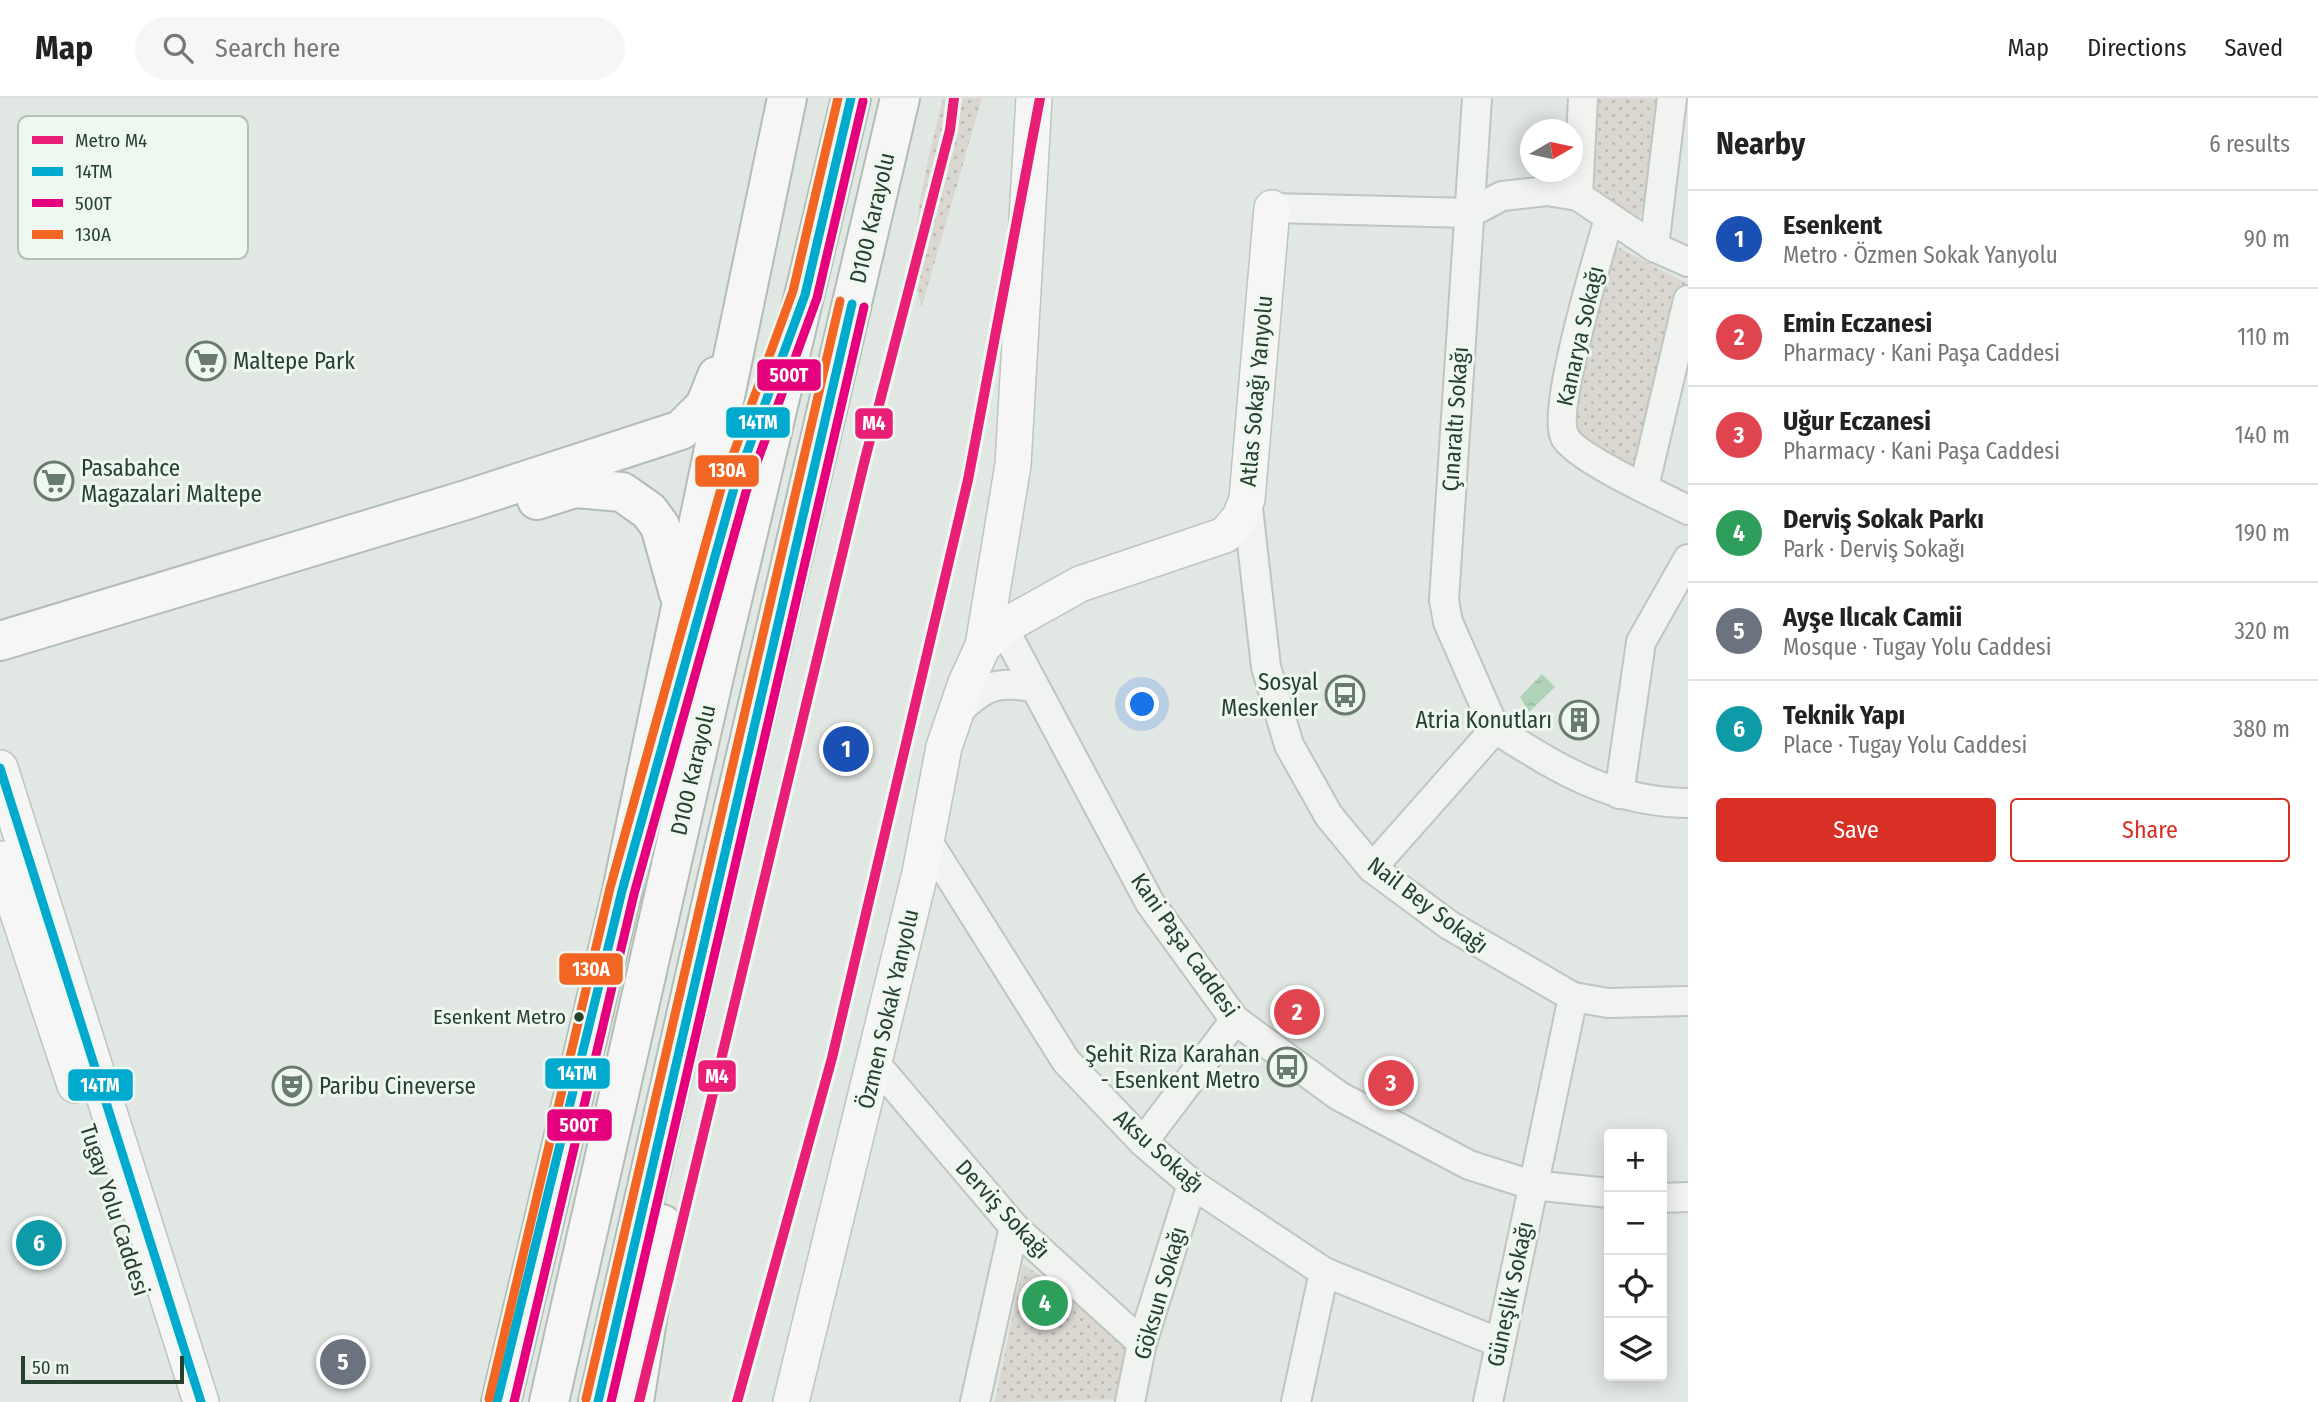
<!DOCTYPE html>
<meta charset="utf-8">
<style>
:root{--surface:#fff;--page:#f6f6f6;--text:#222;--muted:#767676;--line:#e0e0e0;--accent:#d93025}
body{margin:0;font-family:"Fira Sans Condensed",sans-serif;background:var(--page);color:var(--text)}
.controls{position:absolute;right:21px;bottom:21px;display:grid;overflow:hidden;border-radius:7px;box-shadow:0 4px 18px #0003}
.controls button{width:63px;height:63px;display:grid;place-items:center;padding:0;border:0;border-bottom:2px solid var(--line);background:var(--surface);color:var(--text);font:35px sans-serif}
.compass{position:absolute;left:1520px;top:21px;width:63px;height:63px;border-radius:50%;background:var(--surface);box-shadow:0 4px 18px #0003;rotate:81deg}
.scale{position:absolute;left:21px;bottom:18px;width:163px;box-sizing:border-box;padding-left:7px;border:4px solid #27412f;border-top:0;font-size:19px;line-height:24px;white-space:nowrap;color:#27412f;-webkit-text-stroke:5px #eff7f1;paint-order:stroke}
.you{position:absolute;left:1143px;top:607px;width:24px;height:24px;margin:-18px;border:5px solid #fff;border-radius:50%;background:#1a73e8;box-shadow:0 0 0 10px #1a73e833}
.badge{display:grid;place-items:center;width:46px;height:46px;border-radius:50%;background:var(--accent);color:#fff;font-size:23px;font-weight:700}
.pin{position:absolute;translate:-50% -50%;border:4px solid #fff;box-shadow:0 2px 7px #0006}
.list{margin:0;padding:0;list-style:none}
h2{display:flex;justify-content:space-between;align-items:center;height:91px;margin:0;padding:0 28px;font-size:30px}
h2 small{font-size:23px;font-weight:400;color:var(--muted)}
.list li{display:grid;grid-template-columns:46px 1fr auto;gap:21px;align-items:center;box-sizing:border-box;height:98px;padding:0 28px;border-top:2px solid var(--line)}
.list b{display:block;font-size:26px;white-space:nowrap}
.list p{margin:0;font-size:23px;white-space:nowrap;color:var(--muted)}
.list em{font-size:23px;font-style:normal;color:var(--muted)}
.actions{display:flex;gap:14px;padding:21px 28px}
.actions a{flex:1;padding:16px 0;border:2px solid var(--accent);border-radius:7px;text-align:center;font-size:24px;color:var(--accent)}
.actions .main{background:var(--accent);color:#fff}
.icon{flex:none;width:38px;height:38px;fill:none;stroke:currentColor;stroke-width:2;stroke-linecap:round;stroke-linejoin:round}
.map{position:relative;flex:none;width:1688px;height:1304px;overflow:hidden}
header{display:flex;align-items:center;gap:42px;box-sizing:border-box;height:98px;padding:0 35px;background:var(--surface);border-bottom:2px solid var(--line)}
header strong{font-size:33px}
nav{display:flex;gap:38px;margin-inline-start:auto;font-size:24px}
.search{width:490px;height:63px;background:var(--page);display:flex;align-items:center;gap:18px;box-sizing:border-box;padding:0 24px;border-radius:38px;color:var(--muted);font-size:26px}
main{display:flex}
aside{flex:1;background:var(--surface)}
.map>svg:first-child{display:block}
.park{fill:url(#park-dots)}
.water{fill:url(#water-ripples)}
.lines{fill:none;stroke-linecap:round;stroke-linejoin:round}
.minor-casing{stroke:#bfc5c1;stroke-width:32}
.major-casing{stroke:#bec5c0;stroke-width:38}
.highway-casing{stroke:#b4bcb6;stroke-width:42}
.minor{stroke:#f1f3f1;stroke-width:28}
.major{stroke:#f5f6f5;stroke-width:35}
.highway{stroke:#f5f6f5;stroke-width:38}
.bus-1-casing{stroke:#eff7f1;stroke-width:14}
.bus-2-casing{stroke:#eff7f1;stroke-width:14}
.bus-3-casing{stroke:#eff7f1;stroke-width:14}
.bus-1{stroke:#00a9ce;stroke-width:9}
.bus-2{stroke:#e5007d;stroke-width:9}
.bus-3{stroke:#f26522;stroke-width:9}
.metro-1-casing{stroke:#eff7f1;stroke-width:16}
.metro-1{stroke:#e91e76;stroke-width:10}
.bus-dot{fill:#27412f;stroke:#eff7f1;stroke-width:2.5}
.labels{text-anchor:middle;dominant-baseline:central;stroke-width:6;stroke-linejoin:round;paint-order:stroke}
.bus-label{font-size:21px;fill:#27412f;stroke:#eff7f1;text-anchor:end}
.street-label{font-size:23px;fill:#27412f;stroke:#eff7f1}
.poi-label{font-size:23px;fill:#27412f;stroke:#eff7f1;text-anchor:start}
.key{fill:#eff7f1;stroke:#b3c0b7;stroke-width:2}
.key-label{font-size:19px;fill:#27412f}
.line-badge{stroke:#eff7f1;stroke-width:2.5}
.badge-label{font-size:19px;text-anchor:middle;font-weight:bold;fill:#fff}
</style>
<header>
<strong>Map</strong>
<div class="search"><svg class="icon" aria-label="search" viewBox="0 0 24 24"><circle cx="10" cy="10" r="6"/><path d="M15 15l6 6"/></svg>Search here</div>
<nav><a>Map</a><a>Directions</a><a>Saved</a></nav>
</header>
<main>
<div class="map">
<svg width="1688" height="1304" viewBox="0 0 1688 1304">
<defs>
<pattern id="park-dots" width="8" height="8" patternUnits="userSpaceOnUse" patternTransform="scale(1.75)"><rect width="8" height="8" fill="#dad6d0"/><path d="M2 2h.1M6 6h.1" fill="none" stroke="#bbb9b3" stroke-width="1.8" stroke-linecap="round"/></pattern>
<pattern id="water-ripples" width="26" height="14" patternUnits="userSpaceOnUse" patternTransform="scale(1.75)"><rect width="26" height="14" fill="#aed3b6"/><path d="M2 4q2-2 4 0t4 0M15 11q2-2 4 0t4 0" fill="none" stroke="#96b69d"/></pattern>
</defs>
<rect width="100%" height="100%" fill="#e1e7e3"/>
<!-- park -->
<g class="park">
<path d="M943,0H982L922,208C900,160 931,52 943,0Z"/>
<polygon points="1568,0 1658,0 1647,101 1638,122 1562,77 1562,74 1573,74 1573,32 1565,31"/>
<polygon points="1614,147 1688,186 1640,372 1583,348 1570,332 1584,251"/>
<polygon points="1023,1166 1130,1244 1124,1301 995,1304"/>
</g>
<!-- water -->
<polygon class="water" points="1542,576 1555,589 1529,614 1520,599"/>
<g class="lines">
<defs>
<g id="minor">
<polyline points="1672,0 1654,149 1688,164"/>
<polyline points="1578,98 1583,0"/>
<polyline points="1272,110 1470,115 1502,98 1547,93 1578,98 1654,149"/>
<path d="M1609,120C1599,156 1551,313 1565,339C1575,359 1664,400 1688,412"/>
<polyline points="1644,389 1688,202"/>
<polyline points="1247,401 1266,569 1289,647 1329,718 1372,770 1449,827 1573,899 1488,1304"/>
<polyline points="1003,529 1150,805 1235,922 1339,998 1469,1067 1532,1087 1609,1095"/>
<path d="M954,617C982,590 993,582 1033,589"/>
<path d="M1495,631C1559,671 1610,704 1688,705"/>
<polyline points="1619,696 1641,544 1688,461"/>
<polyline points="925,739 1066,963 1143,1044 1192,1086 1324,1174 1500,1245"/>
<polyline points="1372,770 1495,631 1448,524 1444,502 1477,0"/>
<polyline points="1573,899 1608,905 1688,903"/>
<polyline points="875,965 1014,1129 1142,1245"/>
<polyline points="1143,1044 1235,922"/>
<polyline points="1662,1100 1688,1099"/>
<polyline points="975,1304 1014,1129"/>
<polyline points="1130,1304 1142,1245 1192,1086"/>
<polyline points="1296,1304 1324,1174"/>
</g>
<g id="major">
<polyline points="983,548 1013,367 1034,0"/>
<polyline points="0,670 201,1304"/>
<polyline points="0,761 75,987"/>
<polyline points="791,1304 920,775 944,649 966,585 983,548 1003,529 1080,486 1225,437 1240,419 1247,401 1272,110"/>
</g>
<g id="highway">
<polyline points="537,402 575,390 622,394 649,413 660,428 679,496"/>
<polyline points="0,543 466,402 681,332 705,308 717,278"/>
<polyline points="501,1304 622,793 787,0"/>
<polyline points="549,1304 718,561 851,0"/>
<polyline points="598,1304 722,760 900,0"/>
<polyline points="634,1304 662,1126"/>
</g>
</defs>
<!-- minor casing -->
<use href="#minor" class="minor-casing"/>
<!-- major casing -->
<use href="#major" class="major-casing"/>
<!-- highway casing -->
<use href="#highway" class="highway-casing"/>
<!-- minor -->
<use href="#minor" class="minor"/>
<!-- major -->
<use href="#major" class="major"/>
<!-- highway -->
<use href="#highway" class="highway"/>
<defs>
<g id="bus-1">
<polyline points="0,670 201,1304"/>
<polyline points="497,1304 622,793 734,390 805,197 851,0"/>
<polyline points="598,1304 852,206"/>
</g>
<g id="bus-2">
<polyline points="514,1304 634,796 746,394 817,200 863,3"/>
<polyline points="611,1304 864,209"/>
</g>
<g id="bus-3">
<polyline points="489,1301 610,790 722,387 793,193 838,0"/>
<polyline points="586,1301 840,203"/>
</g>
</defs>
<!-- bus-1 casing -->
<use href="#bus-1" class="bus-1-casing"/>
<!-- bus-2 casing -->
<use href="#bus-2" class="bus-2-casing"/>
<!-- bus-3 casing -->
<use href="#bus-3" class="bus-3-casing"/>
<!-- bus-1 -->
<use href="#bus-1" class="bus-1"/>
<!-- bus-2 -->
<use href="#bus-2" class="bus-2"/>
<!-- bus-3 -->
<use href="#bus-3" class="bus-3"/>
<defs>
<g id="metro-1">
<polyline points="639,1304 864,365 950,32 954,0"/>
<polyline points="737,1304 832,960 968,382 1040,0"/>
</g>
</defs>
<!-- metro-1 casing -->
<use href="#metro-1" class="metro-1-casing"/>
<!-- metro-1 -->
<use href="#metro-1" class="metro-1"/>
</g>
<!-- icons -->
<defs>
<symbol id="supermarket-ring" viewBox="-11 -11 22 22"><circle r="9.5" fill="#eff7f1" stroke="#687b6e" stroke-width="1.5"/><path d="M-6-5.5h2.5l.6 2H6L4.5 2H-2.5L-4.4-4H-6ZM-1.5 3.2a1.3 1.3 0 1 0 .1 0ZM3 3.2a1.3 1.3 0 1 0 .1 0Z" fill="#687b6e"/></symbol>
<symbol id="bus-ring" viewBox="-11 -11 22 22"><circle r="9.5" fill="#eff7f1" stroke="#687b6e" stroke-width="1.5"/><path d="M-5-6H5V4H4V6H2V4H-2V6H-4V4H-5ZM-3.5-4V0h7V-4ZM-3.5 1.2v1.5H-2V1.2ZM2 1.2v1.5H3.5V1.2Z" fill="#687b6e"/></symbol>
<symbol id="building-ring" viewBox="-11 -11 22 22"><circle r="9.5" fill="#eff7f1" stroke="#687b6e" stroke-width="1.5"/><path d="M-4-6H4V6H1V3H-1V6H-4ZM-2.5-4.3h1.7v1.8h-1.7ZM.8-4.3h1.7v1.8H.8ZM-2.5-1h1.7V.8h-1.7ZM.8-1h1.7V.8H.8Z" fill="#687b6e"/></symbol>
<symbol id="theatre-ring" viewBox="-11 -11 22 22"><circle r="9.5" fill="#eff7f1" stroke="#687b6e" stroke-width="1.5"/><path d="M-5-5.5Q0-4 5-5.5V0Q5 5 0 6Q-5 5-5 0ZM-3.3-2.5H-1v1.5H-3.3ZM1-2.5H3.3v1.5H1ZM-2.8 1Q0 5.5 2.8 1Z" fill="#687b6e"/></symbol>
</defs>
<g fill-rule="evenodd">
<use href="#supermarket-ring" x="184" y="241" width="44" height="44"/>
<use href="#supermarket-ring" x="32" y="361" width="44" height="44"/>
<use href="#bus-ring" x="1323" y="575" width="44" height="44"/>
<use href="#building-ring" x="1557" y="600" width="44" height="44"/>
<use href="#bus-ring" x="1265" y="947" width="44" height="44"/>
<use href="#theatre-ring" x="270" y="966" width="44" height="44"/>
</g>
<!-- markers -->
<circle class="bus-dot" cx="579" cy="919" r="6"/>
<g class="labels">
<!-- bus labels -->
<g class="bus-label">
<text x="566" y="919">Esenkent Metro</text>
</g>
<!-- street labels -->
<g class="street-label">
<text transform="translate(872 120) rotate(-77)">D100 Karayolu</text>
<text transform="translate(1580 238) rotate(-77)">Kanarya Sokağı</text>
<text transform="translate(1256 293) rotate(-85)">Atlas Sokağı Yanyolu</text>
<text transform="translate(1455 321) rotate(-86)">Çınaraltı Sokağı</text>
<text transform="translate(693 672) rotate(-77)">D100 Karayolu</text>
<text transform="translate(1428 807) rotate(37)">Nail Bey Sokağı</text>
<text transform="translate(1185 847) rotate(55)">Kani Paşa Caddesi</text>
<text transform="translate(888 911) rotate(-77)">Özmen Sokak Yanyolu</text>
<text transform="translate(1159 1053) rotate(42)">Aksu Sokağı</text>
<text transform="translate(1003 1111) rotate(47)">Derviş Sokağı</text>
<text transform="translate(115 1112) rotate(72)">Tugay Yolu Caddesi</text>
<text transform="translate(1160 1195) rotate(-74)">Göksun Sokağı</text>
<text transform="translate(1510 1196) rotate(-78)">Güneşlik Sokağı</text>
</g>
<!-- poi labels -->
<g class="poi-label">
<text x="233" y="263">Maltepe Park</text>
<text x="81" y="370">Pasabahce<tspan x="81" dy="26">Magazalari Maltepe</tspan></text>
<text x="1318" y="584" text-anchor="end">Sosyal<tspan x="1318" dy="26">Meskenler</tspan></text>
<text x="1552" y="622" text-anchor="end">Atria Konutları</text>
<text x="1260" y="956" text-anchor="end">Şehi̇t Riza Karahan<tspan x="1260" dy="26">- Esenkent Metro</tspan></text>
<text x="319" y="988">Paribu Cineverse</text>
</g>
</g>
<!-- legend -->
<rect x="18" y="18" width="230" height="143" rx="10" class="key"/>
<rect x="32" y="38" width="31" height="8" fill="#e91e76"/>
<rect x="32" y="69" width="31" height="9" fill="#00a9ce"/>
<rect x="32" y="101" width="31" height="8" fill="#e5007d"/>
<rect x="32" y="132" width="31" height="9" fill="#f26522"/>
<g class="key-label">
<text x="75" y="49">Metro M4</text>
<text x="75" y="80">14TM</text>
<text x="75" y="112">500T</text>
<text x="75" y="143">130A</text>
</g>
<g class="line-badge">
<rect x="756" y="260" width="66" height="34" rx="7" fill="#e5007d"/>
<rect x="725" y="308" width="66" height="33" rx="7" fill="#00a9ce"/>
<rect x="854" y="309" width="40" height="33" rx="7" fill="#e91e76"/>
<rect x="694" y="356" width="66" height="34" rx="7" fill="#f26522"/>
<rect x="558" y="854" width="66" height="34" rx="7" fill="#f26522"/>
<rect x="544" y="959" width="67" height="33" rx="7" fill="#00a9ce"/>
<rect x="697" y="961" width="40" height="34" rx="7" fill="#e91e76"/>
<rect x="67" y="970" width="67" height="34" rx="7" fill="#00a9ce"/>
<rect x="546" y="1010" width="67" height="34" rx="7" fill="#e5007d"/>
</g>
<g class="badge-label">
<text x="789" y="284">500T</text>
<text x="758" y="331">14TM</text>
<text x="874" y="332">M4</text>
<text x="727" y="379">130A</text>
<text x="591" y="878">130A</text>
<text x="577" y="982">14TM</text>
<text x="717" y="985">M4</text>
<text x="100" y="994">14TM</text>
<text x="579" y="1034">500T</text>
</g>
</svg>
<div class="controls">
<button>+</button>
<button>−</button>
<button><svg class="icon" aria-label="locate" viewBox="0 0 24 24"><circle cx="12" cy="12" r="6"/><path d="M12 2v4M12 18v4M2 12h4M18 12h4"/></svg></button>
<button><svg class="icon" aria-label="layers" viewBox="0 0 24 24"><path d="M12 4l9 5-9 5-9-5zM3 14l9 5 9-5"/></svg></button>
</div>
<svg class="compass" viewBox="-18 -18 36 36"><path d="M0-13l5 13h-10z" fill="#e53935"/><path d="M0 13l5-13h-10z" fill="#767676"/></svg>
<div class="scale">50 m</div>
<div class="you"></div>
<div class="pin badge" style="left:846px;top:651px;background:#1a4fb4">1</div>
<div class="pin badge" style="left:1297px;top:914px;background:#e0444e">2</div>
<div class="pin badge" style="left:1391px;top:985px;background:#e0444e">3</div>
<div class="pin badge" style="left:1045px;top:1205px;background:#2e9e5b">4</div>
<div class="pin badge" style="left:343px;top:1264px;background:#6b7280">5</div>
<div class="pin badge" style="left:39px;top:1145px;background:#0f9aa8">6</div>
</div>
<aside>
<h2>Nearby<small>6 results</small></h2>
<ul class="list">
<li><span class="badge" style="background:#1a4fb4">1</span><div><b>Esenkent</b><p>Metro · Özmen Sokak Yanyolu</p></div><em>90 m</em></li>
<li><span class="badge" style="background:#e0444e">2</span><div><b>Emin Eczanesi</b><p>Pharmacy · Kani Paşa Caddesi</p></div><em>110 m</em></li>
<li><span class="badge" style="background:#e0444e">3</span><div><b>Uğur Eczanesi</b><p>Pharmacy · Kani Paşa Caddesi</p></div><em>140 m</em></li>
<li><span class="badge" style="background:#2e9e5b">4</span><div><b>Derviş Sokak Parkı</b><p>Park · Derviş Sokağı</p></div><em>190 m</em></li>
<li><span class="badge" style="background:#6b7280">5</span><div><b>Ayşe Ilıcak Camii</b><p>Mosque · Tugay Yolu Caddesi</p></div><em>320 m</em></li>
<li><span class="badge" style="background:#0f9aa8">6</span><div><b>Teknik Yapı</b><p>Place · Tugay Yolu Caddesi</p></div><em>380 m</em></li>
</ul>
<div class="actions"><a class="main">Save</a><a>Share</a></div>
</aside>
</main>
